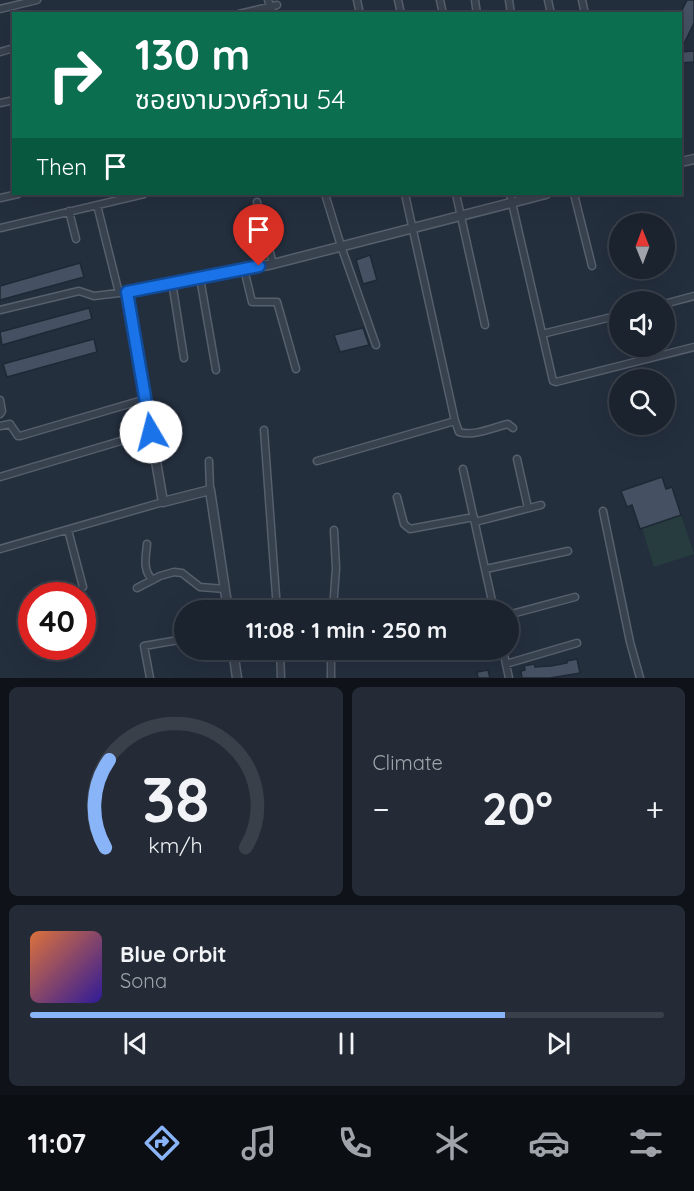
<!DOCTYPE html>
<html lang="en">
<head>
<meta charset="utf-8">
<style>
	body { margin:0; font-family:Quicksand,"Noto Sans Thai",sans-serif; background:#242b36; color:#f1f3f6; height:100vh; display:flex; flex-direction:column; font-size:22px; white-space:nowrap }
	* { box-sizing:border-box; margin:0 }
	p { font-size:20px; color:#a0a4aa }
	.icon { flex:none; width:33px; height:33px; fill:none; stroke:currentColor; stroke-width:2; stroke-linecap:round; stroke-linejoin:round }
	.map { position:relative; height:678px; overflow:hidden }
	.sheet { display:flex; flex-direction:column; gap:9px; padding:9px; background:#0f1319; flex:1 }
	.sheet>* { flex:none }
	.banner { position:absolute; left:12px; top:12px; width:670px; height:183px; border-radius:0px; box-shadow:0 6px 24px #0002,0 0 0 2px #39404a; background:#0b6e4f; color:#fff; overflow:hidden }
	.needle { width:39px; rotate:359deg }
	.tools { position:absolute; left:609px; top:213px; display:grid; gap:12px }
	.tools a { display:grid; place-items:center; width:66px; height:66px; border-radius:50%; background:#1b232e; box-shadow:0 6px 24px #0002,0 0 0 2px #39404a; font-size:30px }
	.speed { position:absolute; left:18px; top:582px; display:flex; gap:12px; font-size:30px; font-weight:700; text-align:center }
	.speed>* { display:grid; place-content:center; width:78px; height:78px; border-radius:50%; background:#1b232e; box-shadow:0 6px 24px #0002,0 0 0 2px #39404a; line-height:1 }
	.speed .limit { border:9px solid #d22; background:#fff; color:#111 }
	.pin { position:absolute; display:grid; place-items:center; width:51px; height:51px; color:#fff; margin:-62px -26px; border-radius:50% 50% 50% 0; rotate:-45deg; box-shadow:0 0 6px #0007 }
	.pin .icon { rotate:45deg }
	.me { position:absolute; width:66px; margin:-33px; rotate:352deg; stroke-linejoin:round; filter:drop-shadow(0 0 4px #0008) }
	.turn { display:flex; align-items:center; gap:21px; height:126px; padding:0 24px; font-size:27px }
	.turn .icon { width:78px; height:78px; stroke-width:2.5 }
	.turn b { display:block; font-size:42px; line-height:51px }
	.then { display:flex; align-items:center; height:57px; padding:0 24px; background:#0003; gap:12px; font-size:22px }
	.big { font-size:45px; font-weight:700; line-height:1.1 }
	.sheet .tile { flex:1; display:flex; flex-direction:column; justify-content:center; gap:9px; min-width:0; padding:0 21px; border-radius:9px; background:#242b36 }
	.sheet .dial { align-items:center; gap:0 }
	.dial svg { height:156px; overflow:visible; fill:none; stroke:#39404a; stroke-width:7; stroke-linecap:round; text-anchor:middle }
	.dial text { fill:#f1f3f6; stroke:none }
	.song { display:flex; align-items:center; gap:18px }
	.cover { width:72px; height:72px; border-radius:9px; background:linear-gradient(135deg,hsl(20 70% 55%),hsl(250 70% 35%)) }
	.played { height:6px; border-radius:3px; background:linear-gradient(90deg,#8ab4f8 75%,#39404a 75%) }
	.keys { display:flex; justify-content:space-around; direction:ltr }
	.heat { display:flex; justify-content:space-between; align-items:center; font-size:33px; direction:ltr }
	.sheet .tiles { flex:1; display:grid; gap:9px; grid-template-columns:1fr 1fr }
	.tile:last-child { grid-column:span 2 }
	.trip { position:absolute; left:174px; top:600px; width:345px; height:60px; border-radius:30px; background:#1b232e; box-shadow:0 6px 24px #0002,0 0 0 2px #39404a; font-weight:700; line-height:60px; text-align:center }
	.dock { display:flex; height:96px; justify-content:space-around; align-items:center; background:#0b0e12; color:#a0a4aa }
	.dock .icon { width:42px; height:42px }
	.dock .on { color:#8ab4f8 }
	.dock b { font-size:27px; color:#f1f3f6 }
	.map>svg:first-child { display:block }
</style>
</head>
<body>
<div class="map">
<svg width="694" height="678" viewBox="0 0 694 678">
	<rect width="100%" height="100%" fill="#242f3e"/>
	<path fill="#263c3f" d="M681,515L694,554L654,567L642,528Z"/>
	<path fill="#455162" stroke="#1f2835" stroke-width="1.5" d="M687,0H694V23L681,50V12Z
		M694,51V62L681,63V52Z
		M370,255L377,280L363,284L356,260Z
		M80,263L84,277L0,300V286Z
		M89,308L92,319L2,345L0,332Z
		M363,328L369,345L340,352L334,335Z
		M94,339L97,352L7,377L3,364Z
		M662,477L666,489L672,487L681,515L640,529L632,505L627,507L621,491Z
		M577,659L580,673L550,678H522L521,671L525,670L524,666L534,664L535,667L551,666L567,663V661Z
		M488,670L490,678H478L477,672Z"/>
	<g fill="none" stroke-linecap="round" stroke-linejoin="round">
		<g stroke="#565f6c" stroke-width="9">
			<path id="minor" d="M268,0L273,14
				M357,0L360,14
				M398,0L401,14
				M440,0L443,14
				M475,0L477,14
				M509,0L511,14
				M548,0L551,14
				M582,0L585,14
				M0,9L37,0
				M239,14L277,5
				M0,52L14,48
				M0,103L14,100
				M325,194L341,246L376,345
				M405,194L455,421L459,432C473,437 494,427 508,424L513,428
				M456,194L485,325
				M510,194L553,381L556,382L694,347
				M574,194L592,266
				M0,198L18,194
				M257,202L273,264
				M97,205L119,293
				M69,211L76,239
				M0,228L144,194
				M244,269L252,302H277L296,369
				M200,278L216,370
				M172,282L184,358
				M664,304L694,296
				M0,310L79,291L94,296L127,292
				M542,334L620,315
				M0,400L2,411L0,414
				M0,426L10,424L18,436H20L146,399
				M264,430L277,610
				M517,459L528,508
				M209,461L210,490
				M317,461L455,421
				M463,469L494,610
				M0,477L151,432
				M397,497L404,524L410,529L474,517
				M603,511L630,642L640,678
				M475,522L541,505
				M68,530L83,587
				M147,544C146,556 142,571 153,580
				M0,549L163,502
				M486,569L568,551
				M137,588L160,576L174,572L182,573L200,587L225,589
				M333,610L336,568L334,530
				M508,615L575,597
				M280,650L281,678
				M503,650L509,678
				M506,664L577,643
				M150,678L144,646L184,639
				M331,678V650"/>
		</g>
		<g stroke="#565f6c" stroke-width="11">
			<path id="tertiary" d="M681,162L694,159
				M228,610L210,490L163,502L127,292L273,264L546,194
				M233,650L237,678"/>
		</g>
		<use href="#minor" stroke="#38414e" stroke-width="6"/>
		<use href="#tertiary" stroke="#38414e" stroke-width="8"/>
	</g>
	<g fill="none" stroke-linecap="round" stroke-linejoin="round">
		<g stroke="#114b97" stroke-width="15">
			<path id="route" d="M151,432L127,292L259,266"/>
		</g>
		<use href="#route" stroke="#1a73e8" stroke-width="10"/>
	</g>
</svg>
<div class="tools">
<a><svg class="needle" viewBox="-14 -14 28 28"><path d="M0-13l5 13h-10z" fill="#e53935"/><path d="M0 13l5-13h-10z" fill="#a0a4aa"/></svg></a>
<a><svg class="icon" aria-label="sound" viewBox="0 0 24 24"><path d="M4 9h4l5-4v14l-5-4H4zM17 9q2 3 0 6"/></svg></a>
<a><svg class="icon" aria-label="search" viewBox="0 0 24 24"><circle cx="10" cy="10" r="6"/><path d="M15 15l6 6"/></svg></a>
</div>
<div class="speed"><div class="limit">40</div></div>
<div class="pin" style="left:259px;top:266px;background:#d93025"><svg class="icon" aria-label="arrive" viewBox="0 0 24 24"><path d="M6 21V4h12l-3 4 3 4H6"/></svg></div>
<svg class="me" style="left:151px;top:432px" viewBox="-20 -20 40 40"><circle r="19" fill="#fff"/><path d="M0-13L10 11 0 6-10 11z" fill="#1a73e8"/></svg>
<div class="trip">11:08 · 1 min · 250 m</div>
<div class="banner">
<div class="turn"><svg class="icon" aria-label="right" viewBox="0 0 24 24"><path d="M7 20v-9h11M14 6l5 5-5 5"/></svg><div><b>130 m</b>ซอยงามวงศ์วาน 54</div></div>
<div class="then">Then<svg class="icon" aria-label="arrive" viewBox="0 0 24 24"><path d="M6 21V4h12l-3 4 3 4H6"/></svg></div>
</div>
</div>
<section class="sheet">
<div class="tiles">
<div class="tile dial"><svg viewBox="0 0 100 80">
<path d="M14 69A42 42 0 1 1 86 69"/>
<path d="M14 69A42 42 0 0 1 16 24" stroke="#8ab4f8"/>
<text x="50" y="56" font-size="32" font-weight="700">38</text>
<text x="50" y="72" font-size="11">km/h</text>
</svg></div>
<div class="tile"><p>Climate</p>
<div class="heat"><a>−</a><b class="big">20°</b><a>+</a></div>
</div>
<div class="tile">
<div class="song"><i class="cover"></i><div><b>Blue Orbit</b><p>Sona</p></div></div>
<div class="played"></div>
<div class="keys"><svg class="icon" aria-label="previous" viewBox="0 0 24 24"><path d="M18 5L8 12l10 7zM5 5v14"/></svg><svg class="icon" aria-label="pause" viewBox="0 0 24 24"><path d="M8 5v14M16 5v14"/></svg><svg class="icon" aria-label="next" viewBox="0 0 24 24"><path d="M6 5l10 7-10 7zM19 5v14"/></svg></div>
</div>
</div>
</section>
<nav class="dock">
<b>11:07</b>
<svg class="icon on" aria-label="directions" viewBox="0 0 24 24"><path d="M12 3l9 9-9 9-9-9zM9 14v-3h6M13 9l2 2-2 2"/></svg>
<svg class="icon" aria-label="music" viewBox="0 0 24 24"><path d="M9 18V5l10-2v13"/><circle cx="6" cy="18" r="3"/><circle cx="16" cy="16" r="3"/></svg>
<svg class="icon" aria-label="phone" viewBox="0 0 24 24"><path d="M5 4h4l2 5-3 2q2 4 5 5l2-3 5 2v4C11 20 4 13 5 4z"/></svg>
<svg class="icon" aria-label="climate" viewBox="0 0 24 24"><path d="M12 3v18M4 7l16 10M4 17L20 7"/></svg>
<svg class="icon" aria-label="car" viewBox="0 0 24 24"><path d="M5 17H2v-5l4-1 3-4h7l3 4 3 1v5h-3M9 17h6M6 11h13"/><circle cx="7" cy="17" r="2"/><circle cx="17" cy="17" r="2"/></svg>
<svg class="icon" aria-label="filters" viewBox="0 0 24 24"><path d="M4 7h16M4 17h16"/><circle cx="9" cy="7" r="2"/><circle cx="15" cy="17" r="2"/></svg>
</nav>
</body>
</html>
